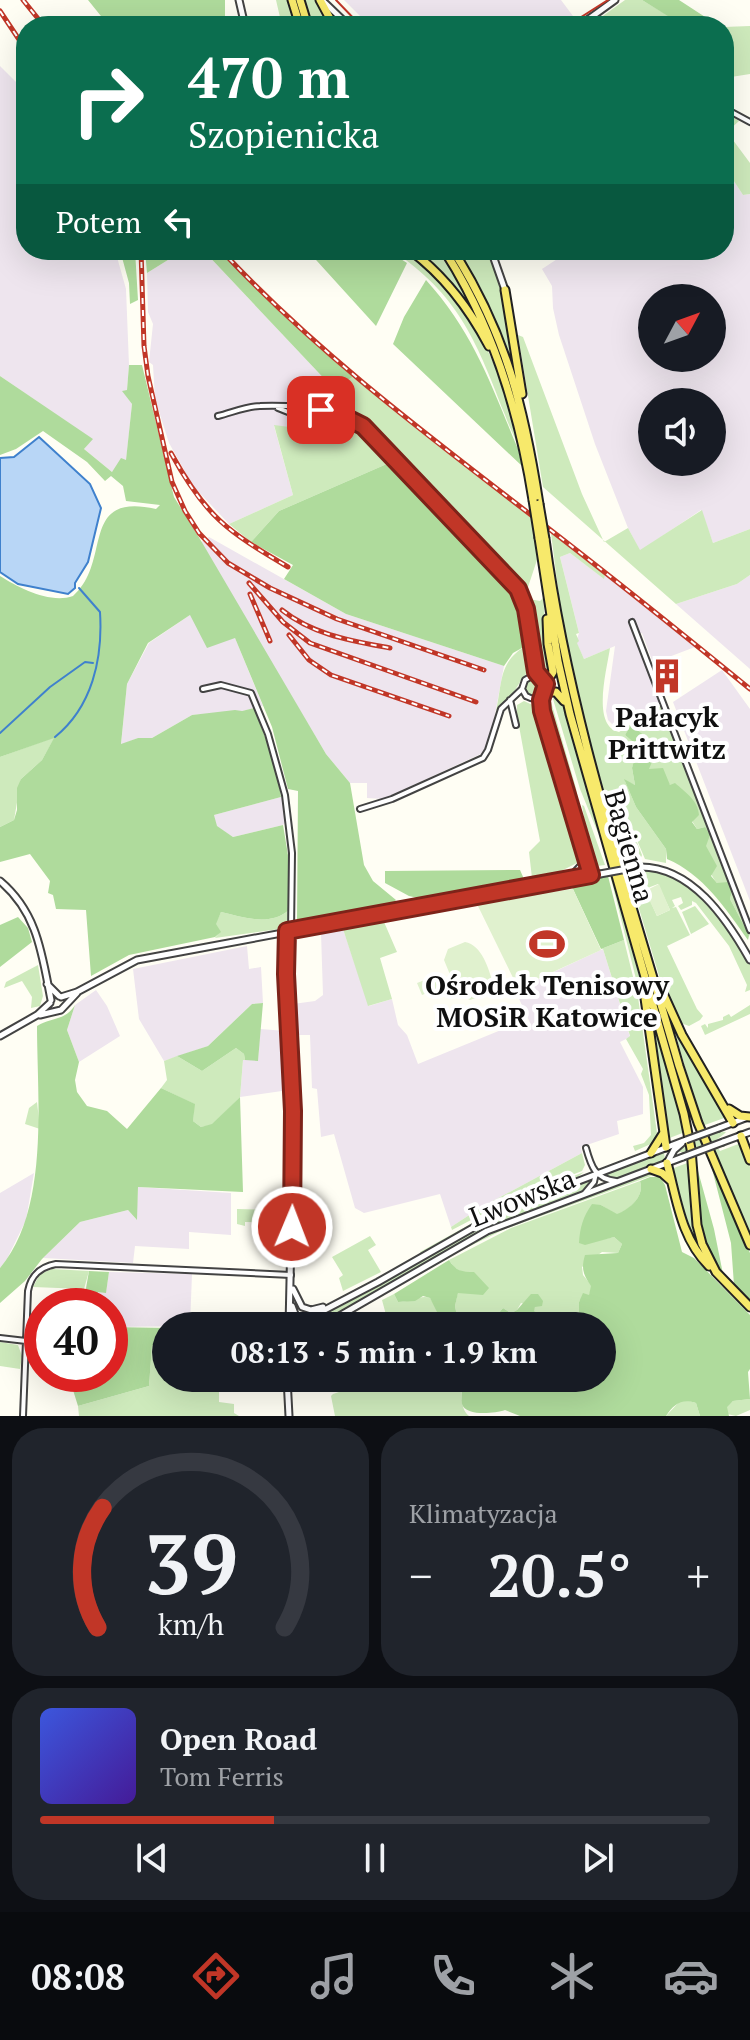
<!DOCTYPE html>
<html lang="pl">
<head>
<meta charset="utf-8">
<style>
	body { margin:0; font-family:"PT Serif",serif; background:#20242c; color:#f1f3f6; height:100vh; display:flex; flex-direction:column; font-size:30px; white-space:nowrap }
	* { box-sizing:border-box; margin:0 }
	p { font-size:26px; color:#9ea1a6 }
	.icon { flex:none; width:44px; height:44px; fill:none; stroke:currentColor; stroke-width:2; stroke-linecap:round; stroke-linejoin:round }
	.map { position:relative; height:1416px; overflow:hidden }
	.sheet { display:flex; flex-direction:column; gap:12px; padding:12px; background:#0d0f14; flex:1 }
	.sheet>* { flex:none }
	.hud { position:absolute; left:16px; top:16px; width:718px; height:244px; border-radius:32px; box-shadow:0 8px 32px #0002; background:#0b6e4f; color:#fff; overflow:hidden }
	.needle { width:52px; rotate:49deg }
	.controls { position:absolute; left:638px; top:284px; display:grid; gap:16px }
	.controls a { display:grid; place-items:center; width:88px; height:88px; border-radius:50%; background:#171b24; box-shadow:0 8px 32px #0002; font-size:40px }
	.speed { position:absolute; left:24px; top:1288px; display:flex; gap:16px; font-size:40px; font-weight:700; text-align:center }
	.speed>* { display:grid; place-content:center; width:104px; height:104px; border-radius:50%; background:#171b24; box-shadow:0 8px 32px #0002; line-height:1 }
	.speed .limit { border:12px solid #d22; background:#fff; color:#111 }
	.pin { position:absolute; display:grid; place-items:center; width:68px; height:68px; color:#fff; margin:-34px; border-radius:16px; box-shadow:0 4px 12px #0006 }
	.me { position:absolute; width:88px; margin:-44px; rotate:1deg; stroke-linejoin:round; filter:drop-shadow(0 0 6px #0008) }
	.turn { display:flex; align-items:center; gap:28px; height:168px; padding:0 40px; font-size:36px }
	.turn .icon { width:104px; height:104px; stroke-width:2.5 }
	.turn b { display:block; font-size:56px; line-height:68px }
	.then { display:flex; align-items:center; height:76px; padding:0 40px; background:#0003; gap:16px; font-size:30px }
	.big { font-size:60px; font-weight:800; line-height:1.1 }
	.sheet .tile { flex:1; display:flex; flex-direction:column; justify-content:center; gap:12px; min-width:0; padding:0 28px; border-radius:32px; background:#20242c }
	.sheet .dial { align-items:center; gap:0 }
	.dial svg { height:208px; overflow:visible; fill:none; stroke:#363941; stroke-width:7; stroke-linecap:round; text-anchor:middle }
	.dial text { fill:#f1f3f6; stroke:none }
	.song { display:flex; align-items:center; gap:24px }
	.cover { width:96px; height:96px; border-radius:12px; background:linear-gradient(135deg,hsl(230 70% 55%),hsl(260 70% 35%)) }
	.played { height:8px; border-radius:4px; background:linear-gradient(90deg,#c13627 35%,#363941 35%) }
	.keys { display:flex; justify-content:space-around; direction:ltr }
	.heat { display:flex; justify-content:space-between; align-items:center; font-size:44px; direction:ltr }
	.sheet .tiles { flex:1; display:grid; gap:12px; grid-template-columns:1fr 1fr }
	.tile:last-child { grid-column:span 2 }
	.trip { position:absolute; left:152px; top:1312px; width:464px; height:80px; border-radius:40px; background:#171b24; box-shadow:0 8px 32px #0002; font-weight:800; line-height:80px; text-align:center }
	.tabs { display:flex; height:128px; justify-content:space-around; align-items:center; background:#090b0e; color:#9ea1a6 }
	.tabs .icon { width:56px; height:56px }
	.tabs .on { color:#c13627 }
	.tabs b { font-size:36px; color:#f1f3f6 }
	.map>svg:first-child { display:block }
</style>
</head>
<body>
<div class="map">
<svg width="750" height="1416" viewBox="0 0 750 1416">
	<rect width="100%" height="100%" fill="#fffef4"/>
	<path fill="#eee5ee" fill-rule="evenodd" d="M344,0H561L573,16L559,26H370Z
		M0,66L26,92V250H115L126,289L129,365L127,391H123L132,404L126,461L112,472L84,449L92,439L0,376Z
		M724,166L743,195L750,194V529L713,543L701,510L640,551L628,528L595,444L559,335L553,308L552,286L542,269L571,250H724ZM652,298H712V358H652ZM652,402H712V462H652Z
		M184,250H203L334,389L330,424L320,431L274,426L293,495L229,524L193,486L169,443L155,399L153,365L149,362L153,324L148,312L147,273Z
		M209,537L346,614L504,666L493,725L483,753L383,799L367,798V783H350L326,754L200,543Z
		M570,553L603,578L605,575L695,647L653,663L642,633L636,635L661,702L616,728L608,720L606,711L615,646L584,659L576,642L579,633L560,557Z
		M750,575V669L676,604L737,584Z
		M190,615L235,638L263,706L242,711L192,715L152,738H138L121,745L127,684L149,643Z
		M722,670L750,709V901L673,702Z
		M281,797L290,816L283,825L233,837L216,826L214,815Z
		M343,929L369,1006L392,999L398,1025L407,1035L418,1064L501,1030L531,1025L515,990L603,949L630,1037L620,1042L643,1087V1114L617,1121L619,1134L581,1147L582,1153L480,1208L451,1227L440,1194L364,1213L355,1208L334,1134L321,1137L317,1089L312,1088L310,1035H293V1004L315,1001L323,995L321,933Z
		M247,946L249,969L261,967L263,1003L252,1004L208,1046L164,1061L139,1019L133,969Z
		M96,990L107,1006L120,1036L79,1062L67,1030L75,1005Z
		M260,1029L286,1031L289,1090L240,1097L243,1060H258Z
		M34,1173L26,1220L7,1259L0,1268V1193Z
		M138,1187L231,1193V1235L189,1232V1249L135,1246L133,1263L43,1258L80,1222L128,1210L136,1219Z
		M109,1272L192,1274L190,1326L110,1327V1306H97L98,1291L106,1292Z"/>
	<path fill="#ceeabc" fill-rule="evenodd" d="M276,0H288L297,26H282Z
		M304,0H316L331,26H311Z
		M625,0H642L672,18C652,25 624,33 604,22L589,26Z
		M750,26V74L731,77L724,86V27Z
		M724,112L739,121L727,132L750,163V194L743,195L724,166Z
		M392,250C412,250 425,264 438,278C485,327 508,390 522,455C517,442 510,429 505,415C477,343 460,296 392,250Z
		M414,250H441L480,322L454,286Z
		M456,250H488L505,302L517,382L503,342Z
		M518,335L523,337L582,494L604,542L628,528L640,550L702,510L713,543L750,529V575L737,584L676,604L543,487Z
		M353,377L532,518L537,560L525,596L508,573L364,423L342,411L300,404Z
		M330,424L354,428L389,463L279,511L251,542L229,524L293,495L274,425L320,431Z
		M551,533L605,575L604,579L570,553L560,557L579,633L576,634L579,641L577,643L584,659L610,648C607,669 591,726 619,732L662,705L750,933L748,940L749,935L730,899L732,891L728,883H717C705,869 705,845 705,827L697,829L670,785L657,770L648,769L656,752L663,748L645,743L632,725L625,735L639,746L632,768L635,785L625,781L636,807L666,849V863L645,859L625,812L628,821L616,826L609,813L565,645Z
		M543,598L550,671H547L537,649L529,599L540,601Z
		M529,644L527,673C520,679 518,688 511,695C505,701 501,704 496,711C503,680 498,661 529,644Z
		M525 687a9 9 0 1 1 18 0a9 9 0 1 1-18 0Z
		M555,695L561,698L596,814L598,833L580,789L553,699Z
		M546,697L550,698L576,788L589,861L548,724L543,704Z
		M524,701L537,707L545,727L578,855L577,863L553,875L532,878L529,852L540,841L517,715V705Z
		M55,737L42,760L21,779L14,820L0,827V757Z
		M582,805L584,806L605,865L597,866L591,861Z
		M629,822L642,855L640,860L623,862L618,826Z
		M641,870C687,873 708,903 733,938C738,946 747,956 750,965C750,972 750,983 750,990L745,992L747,985L729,946L696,903L692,901V905L681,910L678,906L683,903L681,897L672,900L675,906L672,908L676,907L690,935L667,946L697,1009L703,1016L700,1020L689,1026L678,1022L660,979L629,875V872ZM658,884L670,910L657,916L645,889Z
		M610,875H613L615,879L641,984L655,1086V1099L638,987Z
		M695,906L709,924L691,934L682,912Z
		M289,910L286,928L215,938L220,932L215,924L221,912C243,917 269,927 289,910Z
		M384,922L397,952L380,958L392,999L368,1006L343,929Z
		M624,940L638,997L657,1133L653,1143L635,1151L633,1146L644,1143L651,1135L649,1095L641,1074L643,1069L626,1039L630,1036L603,949H601Z
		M38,965L43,996L40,1006L31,1008L32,997L22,981L4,988L6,982Z
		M750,1005V1014L705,1035L701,1026L705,1024L708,1028V1024L723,1020V1017L729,1014L731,1017Z
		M651,1016L685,1132L667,1139Z
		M672,1022L727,1117L702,1126Z
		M236,1048L244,1054L245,1060H243L240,1097L212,1125L201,1127L193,1121L194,1104L161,1088L167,1080L164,1061L177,1056L202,1071Z
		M37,1102L40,1129L25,1124L29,1108Z
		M717,1131L726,1132C717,1142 688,1156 676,1151Z
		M741,1143L750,1167V1240L711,1150L718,1148L720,1151Z
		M664,1151L665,1161C646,1168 621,1184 602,1174Z
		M582,1153L585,1165L582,1171L513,1198L452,1230L451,1227L480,1208Z
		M690,1162L694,1221L701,1252L687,1229L671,1169Z
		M584,1172L576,1178L505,1206L421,1254L420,1252L521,1196Z
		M651,1172L659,1173L505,1229L462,1250L357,1310L490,1232Z
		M593,1177L590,1184L585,1189L471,1236L320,1324L315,1315L502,1213Z
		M640,1181C645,1196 630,1209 617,1215L601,1205L600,1240L614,1237L622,1244L618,1253L602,1252L582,1267L583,1275L592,1286L589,1296L579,1301L580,1316L563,1320L537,1313L533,1311L535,1307L521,1303L517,1310L511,1313L503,1308L493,1320H479L476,1326H459L455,1306L462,1272L454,1267L449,1260L511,1228Z
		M286,1202H290L289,1226H285V1223L245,1222V1226L237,1224V1209L285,1210Z
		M370,1236L376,1245L368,1250L381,1272L343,1291L339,1278L343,1275L332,1257Z
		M52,1269L89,1271L84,1289L33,1287L40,1274Z
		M394,1294L398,1302C408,1303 421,1294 430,1298L438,1310L439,1315L446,1320L448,1326H389L382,1300Z
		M0,1342L18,1345L22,1356L20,1369L0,1366Z
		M152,1344L166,1348V1378H219V1402L234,1404V1413L239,1416H79L78,1406L149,1386Z
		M381,1378H460C464,1390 458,1407 469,1416H335L331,1396L333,1394Z
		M750,1399V1410L736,1416L727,1414V1406L733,1401Z
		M686,1400L696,1403L700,1416H666L680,1401Z"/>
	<path fill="#afdb9c" d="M88,0H225V26H109Z
		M642,0H679L719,26H647L671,18Z
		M120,250H135L138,300L130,304L129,283Z
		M145,250H184L147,273Z
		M203,250H218L283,315L353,377L333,388Z
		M307,250H387L407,263L376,326Z
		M426,280C474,333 491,385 518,449L522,466L393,344L404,317Z
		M129,365H142L174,497L200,539L326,754L350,783L364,865L373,881L396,900L392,904L297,922L298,791L288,789L272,727L235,638L207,648L190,615L148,643L127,684L121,744L138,738H152L192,715L235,710L242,711L254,708L276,766L281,797L214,815L217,826L233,837L283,825L288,855L289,910C269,927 243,917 221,912L216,924L221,932L215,937L129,955L91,976L86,910L56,909L53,895L48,893L50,881L30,854L0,862V827L14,820L17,810V788L21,779L42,760L54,738L0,757V576C19,588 50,604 73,596C113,561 78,492 156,509L160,505L126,501L123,486L111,476L105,481L87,462L43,431L16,449L0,455V376L93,439L84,449L112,472L121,458L126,460L132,404L122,391L127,390Z
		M389,463L402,471L516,592L523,610L529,644L513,653L504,666L346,614L284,579L293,565L251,542L279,511Z
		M631,725L646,737V743L653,744L659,740L663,747L656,752L649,769L663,768L670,785L675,783C685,792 698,800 699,815L692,822L697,829L705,827L710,835L706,846L717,866L711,876L717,883L728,882L732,891L730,899L749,935L748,940C726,909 703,874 667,859L666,849L636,807L624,779L635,785L632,768L638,746L625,735Z
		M520,870L524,879L522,882L427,900L409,896L385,883V871Z
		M608,876L624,940L601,949L573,889L568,884L569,881Z
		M18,917L28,928L32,942L0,967V925Z
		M263,1003L258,1061L245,1060L244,1054L236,1048L202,1071L177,1056L208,1046L252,1004Z
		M75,1005L67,1030L79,1062L75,1080L77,1092L87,1106L107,1111L127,1129L161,1088L195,1104L193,1121L201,1127L212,1124L240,1097L243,1192L138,1187L137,1220L128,1210L80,1222L42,1259L25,1281L0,1303V1268C50,1209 37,1099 37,1026C52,1017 65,1021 75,1005Z
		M711,1165L750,1253V1301L734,1285L731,1243Z
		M698,1171L714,1229L723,1274C698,1240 698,1211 698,1171Z
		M650,1177H660L665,1185L682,1252L694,1258L750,1315V1369L748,1372L750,1399L733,1401L727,1407L729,1416H700L696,1403C682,1398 674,1404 666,1416H520L505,1410C493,1414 465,1416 462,1404C461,1395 463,1387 460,1378H602V1326H476L479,1320H493L503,1308L511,1313L517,1310L531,1294H538L543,1301L542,1306L535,1307L534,1311L537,1313L563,1320L579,1316V1302L583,1293L589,1295L591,1286C583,1274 581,1269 585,1255L618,1253L622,1244L614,1237L585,1245L579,1243C580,1227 583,1217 592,1204L601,1205L617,1214C630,1209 645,1196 640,1181Z
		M449,1260C456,1271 462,1272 474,1272L489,1288L483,1295L458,1293L455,1306L459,1326H448L446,1319L439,1316L430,1298L423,1296L415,1301L398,1302L394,1294Z
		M89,1271L109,1272L106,1293L98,1292L97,1306H77L85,1294Z
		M110,1327L166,1328V1348L152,1345L149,1386L78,1406L68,1374H110Z"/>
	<path fill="#e0f1ce" d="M659,884L670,910L657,916L645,891Z
		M573,889L601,950L518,988L476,902Z
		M465,942C482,945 489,969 493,984L487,994L470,1000L458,994L444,960L448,949Z
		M440,974L445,986L422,995L417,983Z"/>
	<path fill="#b8d6f6" stroke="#3f81cd" stroke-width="2" d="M39,437L90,484L101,508L88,562L75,583V588L68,594L18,584L0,572V458L14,457Z"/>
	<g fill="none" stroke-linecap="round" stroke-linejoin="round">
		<path stroke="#3f81cd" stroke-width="2" d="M0,733L50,687L85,662L93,663
			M55,737C92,707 103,659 100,612L79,588"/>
		<g stroke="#434343" stroke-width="8">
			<path id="minor" d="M724,108L750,122
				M278,408L288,412L332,414
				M218,416C231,413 246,406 260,406C293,405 335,407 363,426L518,589C530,611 528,638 534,662C536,672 548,682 546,690C544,701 533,700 526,696
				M632,622L750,930
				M203,689L221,685L251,693L268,734L285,795L292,853L291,931
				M526,696L522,689L525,680L532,676H538
				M542,697V711L591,875
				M510,700L516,725
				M360,809L392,799L483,758L488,750L501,709L522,689
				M582,852L581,865L587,876
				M569,878L581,865
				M586,1148C591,1166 595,1179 616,1181
				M584,1194L594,1182L596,1173
				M0,1338L26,1341
				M23,1416L28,1291C31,1275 40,1267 56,1264L291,1275"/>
		</g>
		<g stroke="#434343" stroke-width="9">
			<path id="tertiary" d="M239,0L245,26
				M323,1L349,26
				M579,26L615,0
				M491,250L505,290
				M638,867C691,865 727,919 750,960
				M0,881C38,913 42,955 51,1000
				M287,931L286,974L293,1146L289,1326
				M47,984L59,996
				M61,997L77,992L137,960L600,874
				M40,1015L61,1010L77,993
				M0,1036L37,1015L50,1003
				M719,1128L748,1117
				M723,1142L750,1132
				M667,1163L674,1150L682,1143
				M293,1289L302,1307L311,1310L323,1307
				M292,1306L298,1322L302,1326
				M294,1326L378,1282L508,1208L686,1140
				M322,1326L487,1231L683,1157
				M287,1378L289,1416"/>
		</g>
		<g stroke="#212121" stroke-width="11">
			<path id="primary" d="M292,0L300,26
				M300,0L308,26
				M320,0L334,26
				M410,250C445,276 469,308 489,346
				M444,250C493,326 519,411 533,500
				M453,250C506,334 524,407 539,504
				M505,290L522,394
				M539,538L558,661L570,714L684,1114L691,1149L697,1225L702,1244L716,1272L750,1307
				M545,539C569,719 629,892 679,1066L698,1123L750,1245
				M542,679L550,677L553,672L548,644L547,619
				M545,692H556L564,701
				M643,984L666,1147
				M662,991L682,1035L733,1123
				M729,1109L740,1116L750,1117
				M741,1136L750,1160
				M651,1153L663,1134
				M667,1163C677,1200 681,1238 709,1266
				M651,1169L662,1173L671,1181"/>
		</g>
		<use href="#minor" stroke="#fff" stroke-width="4"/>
		<use href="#tertiary" stroke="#fff" stroke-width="5"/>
		<use href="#primary" stroke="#f7e96b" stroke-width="7"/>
		<path stroke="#c13627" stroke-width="2" d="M336,0L361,26
			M567,26L608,0"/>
		<g stroke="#c13627" stroke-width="5">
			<path id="rail" d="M23,0L44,26
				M0,11L26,50
				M141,250L144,346L148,376L172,482L185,511L199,533L228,563L270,588L337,619L484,670
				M221,250C315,351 426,434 535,518C608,574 679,631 750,689
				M171,453C206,517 227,531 288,567
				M249,583L283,622L310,643L476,702
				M250,594L270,641
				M282,610C313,635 353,641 390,648
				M289,635L309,660L331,675L449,716"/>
		</g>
		<use href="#rail" stroke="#fff" stroke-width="2" stroke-dasharray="6" stroke-linecap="butt"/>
		<g stroke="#434343" stroke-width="9" stroke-linecap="butt">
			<path id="tertiary-bridge" d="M600,874L638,867
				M686,1140L719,1128
				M683,1157L723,1142"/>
		</g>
		<g stroke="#212121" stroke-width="11" stroke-linecap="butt">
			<path id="primary-bridge" d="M533,500L539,538
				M539,504L545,539"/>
		</g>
		<use href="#tertiary-bridge" stroke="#fff" stroke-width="5"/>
		<use href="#primary-bridge" stroke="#f7e96b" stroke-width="7"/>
	</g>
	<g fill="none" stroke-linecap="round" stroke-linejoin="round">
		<g stroke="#7d2319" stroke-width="20">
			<path id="route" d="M292,1227L293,1111L286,974L287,931L591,875L542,711L541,700L546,684L536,672L526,609L518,589L363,426L347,418L321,410"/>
		</g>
		<use href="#route" stroke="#c13627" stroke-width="14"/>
	</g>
	<defs>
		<g id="building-bare" transform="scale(2.76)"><path d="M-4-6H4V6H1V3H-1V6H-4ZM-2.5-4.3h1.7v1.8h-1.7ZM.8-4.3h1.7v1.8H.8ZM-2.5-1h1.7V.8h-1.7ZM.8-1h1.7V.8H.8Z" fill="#c13627" stroke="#fff" stroke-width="2.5" paint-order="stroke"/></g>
		<g id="stadium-bare" transform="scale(2.76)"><path d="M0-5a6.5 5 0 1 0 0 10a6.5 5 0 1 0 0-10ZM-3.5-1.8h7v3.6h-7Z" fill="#c13627" stroke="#fff" stroke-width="2.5" paint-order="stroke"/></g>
	</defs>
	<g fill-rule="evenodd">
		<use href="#building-bare" x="667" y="676"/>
		<use href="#stadium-bare" x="547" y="944"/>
	</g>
	<g text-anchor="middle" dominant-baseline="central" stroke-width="8" stroke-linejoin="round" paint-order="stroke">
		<g font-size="28" font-weight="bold" fill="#101010" stroke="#fff">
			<text x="667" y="716">Pałacyk<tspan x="667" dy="32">Prittwitz</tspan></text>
			<text x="547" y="984">Ośrodek Tenisowy<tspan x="547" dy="32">MOSiR Katowice</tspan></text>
		</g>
		<g font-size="28" fill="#101010" stroke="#fff">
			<text transform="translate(630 846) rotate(74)">Bagienna</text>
			<text transform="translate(522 1197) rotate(-22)">Lwowska</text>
		</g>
	</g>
</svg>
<div class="controls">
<a><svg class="needle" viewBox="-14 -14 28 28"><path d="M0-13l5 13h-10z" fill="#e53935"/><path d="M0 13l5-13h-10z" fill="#9ea1a6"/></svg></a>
<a><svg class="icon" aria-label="sound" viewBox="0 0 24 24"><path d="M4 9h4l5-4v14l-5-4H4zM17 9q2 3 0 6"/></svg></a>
</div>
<div class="speed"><div class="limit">40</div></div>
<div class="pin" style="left:321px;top:410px;background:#d93025"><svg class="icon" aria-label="arrive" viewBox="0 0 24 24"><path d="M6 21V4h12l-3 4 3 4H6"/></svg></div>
<svg class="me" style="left:292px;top:1227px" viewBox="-20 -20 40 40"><circle r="17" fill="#c13627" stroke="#fff" stroke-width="3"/><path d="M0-11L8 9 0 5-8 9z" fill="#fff"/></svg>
<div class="trip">08:13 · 5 min · 1.9 km</div>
<div class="hud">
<div class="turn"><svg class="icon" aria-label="right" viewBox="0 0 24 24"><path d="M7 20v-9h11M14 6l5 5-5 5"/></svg><div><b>470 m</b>Szopienicka</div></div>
<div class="then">Potem<svg class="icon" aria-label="left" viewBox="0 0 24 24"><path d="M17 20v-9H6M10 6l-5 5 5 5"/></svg></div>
</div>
</div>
<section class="sheet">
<div class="tiles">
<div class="tile dial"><svg viewBox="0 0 100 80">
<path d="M14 69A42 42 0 1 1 86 69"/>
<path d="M14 69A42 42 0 0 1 16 23" stroke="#c13627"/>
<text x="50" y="56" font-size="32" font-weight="700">39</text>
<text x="50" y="72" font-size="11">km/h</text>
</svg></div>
<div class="tile"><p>Klimatyzacja</p>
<div class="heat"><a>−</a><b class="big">20.5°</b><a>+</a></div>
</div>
<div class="tile">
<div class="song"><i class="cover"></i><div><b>Open Road</b><p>Tom Ferris</p></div></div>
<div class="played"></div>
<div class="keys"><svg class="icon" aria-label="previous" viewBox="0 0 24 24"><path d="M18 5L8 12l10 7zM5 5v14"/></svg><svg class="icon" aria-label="pause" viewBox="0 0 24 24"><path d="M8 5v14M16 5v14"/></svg><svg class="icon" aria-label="next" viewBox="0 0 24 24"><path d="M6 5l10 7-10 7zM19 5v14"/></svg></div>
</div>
</div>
</section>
<nav class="tabs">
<b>08:08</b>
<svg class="icon on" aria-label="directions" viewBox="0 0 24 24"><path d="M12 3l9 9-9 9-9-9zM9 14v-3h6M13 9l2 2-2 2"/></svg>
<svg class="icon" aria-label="music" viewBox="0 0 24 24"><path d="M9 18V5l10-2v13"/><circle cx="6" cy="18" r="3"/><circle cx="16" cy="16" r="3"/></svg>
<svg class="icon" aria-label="phone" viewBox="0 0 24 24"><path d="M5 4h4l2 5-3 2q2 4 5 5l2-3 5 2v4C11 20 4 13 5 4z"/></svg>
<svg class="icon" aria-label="climate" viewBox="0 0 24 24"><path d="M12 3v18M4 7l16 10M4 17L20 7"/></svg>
<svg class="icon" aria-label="car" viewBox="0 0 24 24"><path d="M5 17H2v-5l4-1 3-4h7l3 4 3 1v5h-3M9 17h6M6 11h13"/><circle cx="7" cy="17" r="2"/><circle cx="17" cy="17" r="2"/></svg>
</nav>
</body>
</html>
